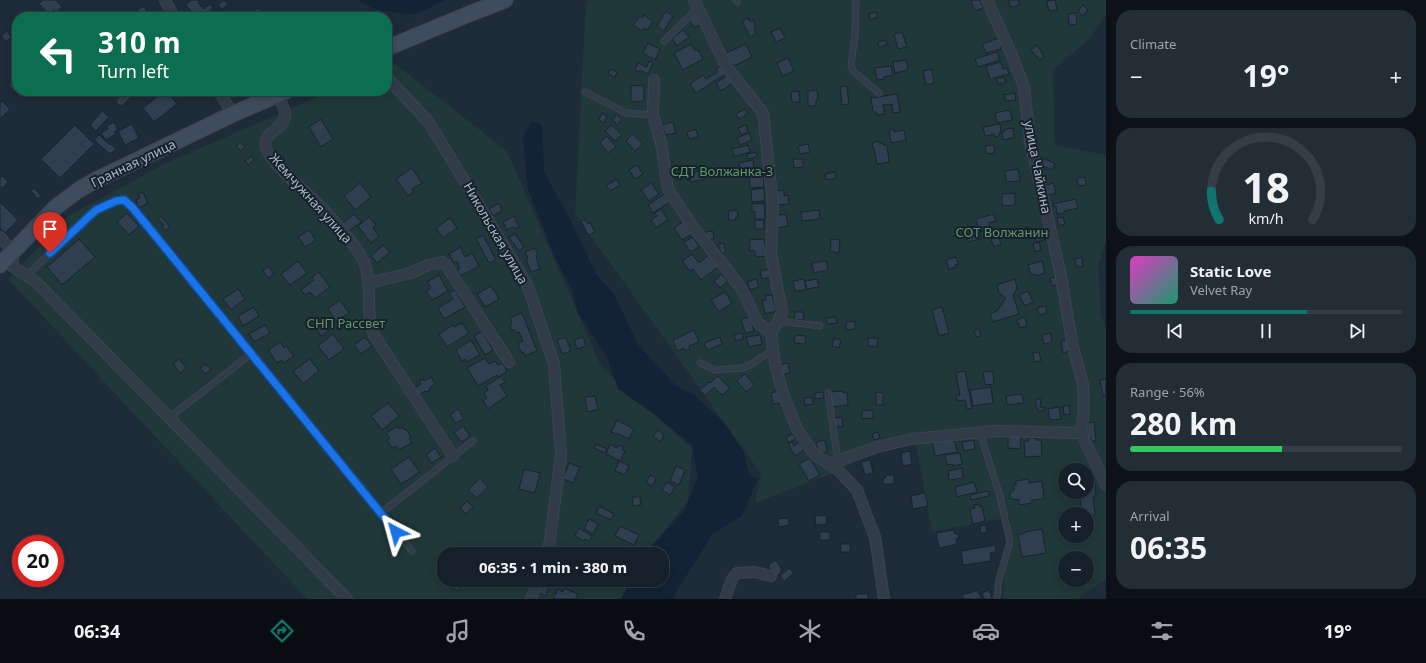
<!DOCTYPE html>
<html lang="en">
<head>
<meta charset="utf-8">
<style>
	body { margin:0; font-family:"Noto Sans",sans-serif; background:#232d36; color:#f1f3f6; height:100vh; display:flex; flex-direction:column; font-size:15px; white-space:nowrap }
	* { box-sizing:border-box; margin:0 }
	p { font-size:13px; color:#9ea3a8 }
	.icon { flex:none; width:22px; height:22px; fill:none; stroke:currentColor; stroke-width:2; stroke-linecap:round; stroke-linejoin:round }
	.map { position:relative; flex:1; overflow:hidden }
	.panel { display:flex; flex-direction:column; gap:10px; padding:10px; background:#0c1217; width:320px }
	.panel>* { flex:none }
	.banner { position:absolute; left:12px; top:12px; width:380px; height:84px; border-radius:16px; box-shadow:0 2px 10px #0003,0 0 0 1px #353e47; background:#0b6e4f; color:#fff; overflow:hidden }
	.buttons { position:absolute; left:1058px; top:463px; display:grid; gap:8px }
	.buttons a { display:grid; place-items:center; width:36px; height:36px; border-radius:50%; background:#16202a; box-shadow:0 2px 10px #0003,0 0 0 1px #353e47; font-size:20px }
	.speed { position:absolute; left:12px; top:535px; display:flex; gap:8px; font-size:20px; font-weight:700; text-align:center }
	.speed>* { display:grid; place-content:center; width:52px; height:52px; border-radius:50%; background:#16202a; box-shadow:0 2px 10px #0003,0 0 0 1px #353e47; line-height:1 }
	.speed .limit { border:6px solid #d22; background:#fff; color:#111 }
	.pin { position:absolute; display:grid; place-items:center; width:34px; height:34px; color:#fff; margin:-41px -17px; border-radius:50% 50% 50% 0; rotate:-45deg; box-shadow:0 0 4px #0007 }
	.pin .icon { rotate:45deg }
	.me { position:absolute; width:44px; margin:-22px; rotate:321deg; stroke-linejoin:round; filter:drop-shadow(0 0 3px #0008) }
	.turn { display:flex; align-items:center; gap:14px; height:84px; padding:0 20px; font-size:18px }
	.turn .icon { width:52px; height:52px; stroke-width:2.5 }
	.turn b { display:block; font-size:28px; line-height:34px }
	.big { font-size:30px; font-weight:700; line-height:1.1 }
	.panel .tile { flex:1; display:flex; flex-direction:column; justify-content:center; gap:6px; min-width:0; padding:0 14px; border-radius:16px; background:#232d36 }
	.panel .dial { align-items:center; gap:0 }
	.dial svg { height:104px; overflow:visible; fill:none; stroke:#353e47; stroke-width:7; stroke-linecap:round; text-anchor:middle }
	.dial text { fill:#f1f3f6; stroke:none }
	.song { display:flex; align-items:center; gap:12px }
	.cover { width:48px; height:48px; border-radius:6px; background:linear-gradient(135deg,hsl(310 70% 55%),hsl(160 70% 35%)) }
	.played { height:4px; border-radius:2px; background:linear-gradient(90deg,#0f766e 65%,#353e47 65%) }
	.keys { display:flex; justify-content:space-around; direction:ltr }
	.heat { display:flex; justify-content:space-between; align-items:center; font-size:22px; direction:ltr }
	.charge { height:6px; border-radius:3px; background:linear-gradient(90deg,#34c759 56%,#353e47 0) }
	.trip { position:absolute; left:437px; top:547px; width:232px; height:40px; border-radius:16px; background:#16202a; box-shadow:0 2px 10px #0003,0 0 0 1px #353e47; font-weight:700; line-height:40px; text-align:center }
	.dock { display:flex; height:64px; justify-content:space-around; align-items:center; background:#090d11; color:#9ea3a8 }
	.dock .icon { width:28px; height:28px }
	.dock .active { color:#0f766e }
	.dock b { font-size:18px; color:#f1f3f6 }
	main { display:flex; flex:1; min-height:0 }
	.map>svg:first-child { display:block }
</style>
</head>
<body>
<main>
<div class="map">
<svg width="1106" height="599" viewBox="0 0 1106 599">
	<rect width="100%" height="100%" fill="#1e2b38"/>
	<path fill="#203839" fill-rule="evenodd" d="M590,0H1106V15L1089,39L1053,70L1055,145L1106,155V241L1098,266L1101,315L1106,328V580L1077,599H1004L1003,591L1010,517L932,532L914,433L831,474L755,503L761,474L575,214L586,2ZM1065,470H1087V492H1065ZM1065,514H1087V536H1065ZM1065,558H1087V580H1065Z
		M395,64L507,151L601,366L692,449L688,501L645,554H444V580H632L622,599H307L8,279L68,216L166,163L331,91H387V67Z"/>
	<path fill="#112335" d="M357,0H445L414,15L377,10Z
		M532,121L542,125L544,172L570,219L596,274L614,294L638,345L676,386L694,395L725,424L744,453L749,475L758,478L742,516L713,534L682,582L673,599H621L631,580H662V554H645L684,511L698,477L692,445L657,416L618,389L607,357L578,313L572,289L556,260L528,189L523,137Z"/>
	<path fill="#2f3f4f" stroke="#19232f" d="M43,0H56L62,7L56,12L54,10L49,14L39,4Z
		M191,0H198L200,2L198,3L204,9L210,4L213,8L207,13L211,17H196L186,5Z
		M224,0L228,5L222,9L218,5Z
		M972,0H980L983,8L975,11L971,1Z
		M1008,0H1018L1020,5L1011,7Z
		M1055,0L1057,10L1049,11L1047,1Z
		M1083,5L1088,10L1083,16L1078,11Z
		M143,6L152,17H140L136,11Z
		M258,8L265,17H247Z
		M666,11L673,16L664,31L657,26Z
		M876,12L878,17L870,20L869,14Z
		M1076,13L1077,25L1069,24L1068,14Z
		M644,15L653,22L647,30L644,28L642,31L633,25L640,16L642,18Z
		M696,15L701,24L694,28L689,19Z
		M748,18L750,22L753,20L756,28L754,29L756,34L750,37L742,21Z
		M780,28L785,38L776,42L771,32Z
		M683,30L689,37L677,46L672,38Z
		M7,31L11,37L6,42L1,36Z
		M902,32L907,47L898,49L894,34Z
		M999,38L1002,47L1000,48L1001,49L986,53L982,44Z
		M886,40L887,45L879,47L878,42Z
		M648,43L660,49L655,60L643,53Z
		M691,44L695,51L698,50L703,59L683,70L674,53Z
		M746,44L752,57L734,66L733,64L730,66L724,54Z
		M1037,45L1044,56L1040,60L1031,50Z
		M997,52L1000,60L978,67L975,59Z
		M788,58L794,71L782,76L777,63Z
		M906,60L908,70L895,73L893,62Z
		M649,61L653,63L648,74L640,70L639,72L635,70L638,63L647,67Z
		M1001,62L1003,69L1007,68L1009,74L990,79L986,66Z
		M722,65L727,73L696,93L690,84L703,75L706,79L718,72L716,69Z
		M891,66L893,75L884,77V79L877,80L875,68Z
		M610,69L617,72L615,77L608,74Z
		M932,69L934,83L926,85L923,71Z
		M728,75L733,83L721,91L716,83Z
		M1004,77L1006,82L998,84L996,79Z
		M13,81L17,85V91H28L21,98L8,85Z
		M644,85V101L631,102V86Z
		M847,86L849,104L842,105L840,87Z
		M817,90L818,99L816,100V106H808V91Z
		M799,91L800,102H792L791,92Z
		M163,92L168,98L170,95L177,104L154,122L143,108Z
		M1015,93L1016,100L1006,101L1004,95Z
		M897,94L900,112L893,113L892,104L883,105L885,114L877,115L876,112H873L871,98Z
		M2,101L10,109L0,119V103Z
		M745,109L748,114L739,119L736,114Z
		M1010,110L1012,120L997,123L995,113Z
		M102,111L109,117L96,131L90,125Z
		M602,113L607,116L604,123L599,120Z
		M617,115L622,120L617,125L612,119Z
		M321,119L333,139L321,147L309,127Z
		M114,122L118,130L114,132L116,134L106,140L101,133L108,129L107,126Z
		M673,122L676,133L665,135L662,125Z
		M132,124L139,138L125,145L118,131Z
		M1000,124L1001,133H999V136L995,137L994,134L985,136L983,127Z
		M75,125L94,144L60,178L41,159Z
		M612,125L622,135L615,141L605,131Z
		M746,125L748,132L741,135L738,128Z
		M1013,128L1014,138L1003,140L1002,134L1006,129Z
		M696,129L698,137L689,139L687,132Z
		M893,129L894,132L904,130L906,140L891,143L889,130Z
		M749,133L752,140L740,145L737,138Z
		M633,134L643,144L635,151L626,141Z
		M99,135L110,145L111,144L116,149L110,154L94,140Z
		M607,136L616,147L608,153L600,142Z
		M876,141L887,146L889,162L877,164L874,148H873L872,144Z
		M240,142L245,147L241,151L236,146Z
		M808,144L810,152L800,154L798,146Z
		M748,145L750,152L734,157L732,149Z
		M994,145L995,153L987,154L985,146Z
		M756,152L757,157L748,159L747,154Z
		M251,156L254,159L249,165L245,161Z
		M1039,157L1055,163L1053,170L1037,164Z
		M793,159H803V167L794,168Z
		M753,160L755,173L741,175L739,163Z
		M637,165L643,174L635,179L629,170Z
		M412,168L422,183L412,189L414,192L408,196L396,179Z
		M1018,169L1020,181L1006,182L1005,171Z
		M702,170L705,179L691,182L689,174Z
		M835,172L836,178L826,180L825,174Z
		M763,173L764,187L750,188L749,175Z
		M2,176L8,182L2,188L0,186V178Z
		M1085,177L1086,185L1078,186L1077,178Z
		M617,179L620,185L610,191L606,186Z
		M360,183L371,197L355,210L344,196Z
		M651,183L659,194L649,201L641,190Z
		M1053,183L1056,193L1046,196L1044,186Z
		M34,188L41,196L38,199L31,191Z
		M764,188L765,201L752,202L751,190Z
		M784,190V196L788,195L789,204L776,205L775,191Z
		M143,192L148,203L139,208L136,200L140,198L138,194Z
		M1015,193V205L1002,206V194Z
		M664,194L670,202L653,213L648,205Z
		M1076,199L1078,208L1064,211V213L1057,214L1056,206L1054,207L1053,204Z
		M0,202L18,220L5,233L0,228Z
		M499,203L502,210L493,216L489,209Z
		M764,203L765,219H755V212H752V204Z
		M661,209L668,220L656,228L651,220L657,216L655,213Z
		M737,210L738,218H735L736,220H729L728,211Z
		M819,210L820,219L802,221L801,212Z
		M127,213L139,226L129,235L117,222Z
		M354,214L361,222L349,231L343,223Z
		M786,214L788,226L777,228L775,216Z
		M994,214L996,221L989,223L990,229L979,232L976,219Z
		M161,216L170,227L165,231L162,227L164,225L158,219Z
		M514,216L519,227L514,229L513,227L507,230L503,222Z
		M369,217L376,225L373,228L379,236L371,243L358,226Z
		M1063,217L1065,224L1059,226L1057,218Z
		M450,218L457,228L443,238L436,228Z
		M585,219L588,224L590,222L595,232L588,235L581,221Z
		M755,220H764V229H755Z
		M684,221L692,234L682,240L674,228Z
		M1028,227L1030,234L1021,237L1019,230Z
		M309,230L316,240L305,247L298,237Z
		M713,231L714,239L706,240L705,232Z
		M980,232L981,239L968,242L967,235Z
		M1044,232L1046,239L1036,242L1035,234Z
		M515,234L524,247L519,251L509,237Z
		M483,235L496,260L489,263L476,239Z
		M998,236L1001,244L994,247L991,239Z
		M693,237L699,247L690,252L684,242Z
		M79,239L95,257L62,285L47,267Z
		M764,239L767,256L755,257V251H750L749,240Z
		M831,239L840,240L839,253L830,251Z
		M1039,242L1041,250L1035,252L1033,244Z
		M724,243L725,246H724L726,252L722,254L718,245Z
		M383,245L390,252L377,263L371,256Z
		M460,247L465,257L472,253L479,266L460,276L457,270L460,268L457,261L454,263L449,254Z
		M535,248L538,255L536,256L540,269L531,272L526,259L528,258L525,252Z
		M692,254L699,263L710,254L719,266L701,280L693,269L690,271L682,261Z
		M956,257L958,264L955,265L956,267L949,269L946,260Z
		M1082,257L1083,266L1076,267L1075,259Z
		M298,261L307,273L290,285L281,274Z
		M826,261L828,270L814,273L812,263Z
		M1042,261L1045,273L1036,276L1035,274L1031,275L1028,265Z
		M268,266L274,274L268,278L263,271Z
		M769,269L771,277L762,279L760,271Z
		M319,272L330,287L315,298L310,292L305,295L301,290L314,280L312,277Z
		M722,274L728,281L720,288L714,281Z
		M439,275L448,291L432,300L426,291L431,288L427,282Z
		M1057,277L1059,284L1052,286L1050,278Z
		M756,279L759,287L750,290L747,282Z
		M804,279L806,290L795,291L793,281Z
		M817,279L819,287L807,289L805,281Z
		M1015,279L1017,288L1014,294L1013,295L1019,314L993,322L990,314L997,311L1006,298L999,293L997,285Z
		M491,286L499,299L485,307L477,294Z
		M238,289L245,299L231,310L223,299Z
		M455,290L465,307L444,319L438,308L453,299L449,293Z
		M1028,291L1033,302L1025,306L1019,295Z
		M725,292L732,303L719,312L711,300Z
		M772,295L776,311L765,314L762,301L766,300L765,296Z
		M340,300L349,313L336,321L328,309Z
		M1046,306L1047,313L1039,315L1037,308Z
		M254,307L259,316L243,326L238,316Z
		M942,307L949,333L939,336L932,310Z
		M795,312H804L803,320H794Z
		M522,313L537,351L525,356L524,353L521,352L519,347V343L523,341L519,332L516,333L514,330H512L510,325L512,323L510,318Z
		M750,317L754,331L745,333L741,319Z
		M836,317L837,323L827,324L826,318Z
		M1025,317L1027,326L1020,328L1017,320Z
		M855,321V329L846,330V322Z
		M318,322L321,325L323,323L329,330L321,336L314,325Z
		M462,323L469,333L447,347L439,334L453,325L454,327Z
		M265,325L270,333L254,342L249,334Z
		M979,329L981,336L976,337L974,331Z
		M694,330L699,342L689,346L690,349L685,351L684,348L677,351L673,340Z
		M482,331L493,350L485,355L474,336Z
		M742,333L744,338L736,341L734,335Z
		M1050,333L1052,342L1044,344L1042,335Z
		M333,334L344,349L329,360L318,346Z
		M760,335L762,344L749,347L746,337Z
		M795,335L806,336L805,344L794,343Z
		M365,337L372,346L361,354L354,345Z
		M566,337L571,351L562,354L557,340Z
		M583,337L586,346L577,349L574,340Z
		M720,337L722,344L707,350L704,343Z
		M834,338L841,340L839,348L832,346Z
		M868,338H878L877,347L868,346Z
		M471,340L480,355L467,362L465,359L462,361L456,350Z
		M1067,340L1069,349L1067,352L1063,353L1061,341Z
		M280,342L284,348L286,346L294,356L284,363L282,360L277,363L268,350Z
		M1039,352L1041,361L1034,362L1033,353Z
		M485,358L489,364L495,361L498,365L502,363L507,371L498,377L497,375L478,386L467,368Z
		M179,359L186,368L180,373L173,364Z
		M310,359L319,371L303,384L293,371Z
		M788,363L790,373L781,375L779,365Z
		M206,364L211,370L205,374L200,368Z
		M965,371L972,408L967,409L965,400L957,401L956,396L960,395L956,373Z
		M993,371L994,384L985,385L983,372Z
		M745,374L754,385L746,392L737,381Z
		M501,376L505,382L500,385L507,396L488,409L483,401L487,398L484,393L488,390L486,386Z
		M718,376L730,388L722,395L714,387L705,396L700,390L709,382L710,383Z
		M431,377L435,384L429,388L430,390L426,392L425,391L419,395L414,388L421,384L419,381L423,379L424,381Z
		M1106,379V395L1103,396L1100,380Z
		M991,387L993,403L973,406L970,390Z
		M778,391L780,403L773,404L771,393Z
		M843,391V393L847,392L848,405L832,407L830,392Z
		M823,392L824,398L815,399V393Z
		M876,392L883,393V405H876Z
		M1022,394L1024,403L1007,405L1006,396Z
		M590,396V397L595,396L598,410L587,412L585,397Z
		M812,397L813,404L805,405L804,398Z
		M1036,399H1041L1040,407L1045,408L1044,411H1038V408L1036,407Z
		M388,403L399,416L382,430L371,416Z
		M1069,405L1070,414L1064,415L1063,406Z
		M1059,407L1061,419L1050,420L1048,409Z
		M458,409L464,418L456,423L450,415Z
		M873,410V418L862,419V411Z
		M842,417L843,426L834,427L833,418Z
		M617,420L634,429L629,439L617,433L616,434L611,432Z
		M1094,422L1096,441H1091V438L1088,439L1086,423Z
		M398,426L399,429L403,427L404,430L406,429L411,437L409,438L412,443L398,450L396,446L392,448L387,440L390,438L386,433Z
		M463,426L470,436L462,442L454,433Z
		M658,430L664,435L660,442L653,436Z
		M878,432L880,438L874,440L872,434Z
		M792,434L796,438L789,443L786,438Z
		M1008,434H1021L1020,449L1008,448Z
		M954,438L957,452L935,456L932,442Z
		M1028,438H1036V440H1041L1042,456L1025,457L1024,441H1029Z
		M825,440L827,452L819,454L816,442Z
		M974,440L975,449L964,451L962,442Z
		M792,442L794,446L799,442L804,450L795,456L788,444Z
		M596,444L607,449L605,453L594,448Z
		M610,444L617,448L619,445L623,447L622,450L625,451L620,461L606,454Z
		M435,448L441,457L432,463L426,455Z
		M910,451L912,464L903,466L901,453Z
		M960,453L962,464L953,466V464L947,465L945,455Z
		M409,457L420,472L401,484L391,469Z
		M810,458L820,475L809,481L799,464Z
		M870,460L873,473L865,475L861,462Z
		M619,461L629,466L625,475L615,471Z
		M569,463L580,467L573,483L563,479Z
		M676,466L685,470L679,485L670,481Z
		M962,468L963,478L949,480L948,471Z
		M524,469L540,473L535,493L519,489Z
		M650,475L656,478L653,486L646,483Z
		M886,475H894V484H883V478H886Z
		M480,478L488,487L477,498L468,490Z
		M1029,479V483L1042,481L1044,499L1032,500V503L1019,505V500L1012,499L1010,497V493L1014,490L1013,485H1016V481Z
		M667,482L675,487L670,495L662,490Z
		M973,482L974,484H975L977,492L957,497L955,487Z
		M1095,483L1096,496H1093L1095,514L1090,518L1087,516V514H1084V508H1081L1079,492H1087V484Z
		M988,491L989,496L971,500L970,495Z
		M925,493L928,506L913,509L911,496Z
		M632,497H640L641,505L633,506Z
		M467,501L473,507L466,514L460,508Z
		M980,504V507L982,506L985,521L973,524L970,509L975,508L974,505Z
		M599,506L614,514L611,520L596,513Z
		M826,515L827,524L816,525L815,516Z
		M788,518L789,525L779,527L778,519Z
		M589,519L598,524L593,534L584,529Z
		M986,525L987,532L981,533L980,526Z
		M620,526L639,535L634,545L615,536Z
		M579,528L592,536L589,541L585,539L584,541L575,536Z
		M1042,529L1046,553L1022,557L1018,535L1025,533V532Z
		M954,530L955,534H958L959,538L956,539L957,544L939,548L936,533Z
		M820,532H830V540H820Z
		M841,544H850V552H840Z
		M995,545L996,552L990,553L991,561L963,565L961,551Z
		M776,560L782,570L780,571L781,573L775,577L768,565Z
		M789,568L794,573L784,581L780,576Z
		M446,580H457L462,582L458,591L444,584Z
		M541,582L550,586L545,596L537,592Z
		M564,588L578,594L576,599H553L558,589L563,592Z
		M978,590L981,599H964L962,595Z
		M989,590L992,599H984L982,593Z
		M856,594H868V599H856Z"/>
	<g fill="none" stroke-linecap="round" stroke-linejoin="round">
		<g stroke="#3b4552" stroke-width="7">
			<path id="lane" d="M736,0L737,2
				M856,0L855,34L851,66L853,71L879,93
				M664,41L698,8
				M585,92L626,113L653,115
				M121,101L131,91
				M27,275L96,210L117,201H124L132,207L412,551
				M779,321L820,326
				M700,363L715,370L742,368L750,365L773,350
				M828,393L838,462
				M170,417L251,354
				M980,433L1000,496L1010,542L999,579L997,598
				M381,513L473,441"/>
		</g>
		<g stroke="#3b4552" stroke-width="12">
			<path id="street" d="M165,0L174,17
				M694,0L726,66L763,113L773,205L771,254L782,311L779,321L771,333
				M987,0L1011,53L1024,87L1030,141L1060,271L1073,347L1083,384L1084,411L1081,433
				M387,78L428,121L527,284L554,364L561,455L548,554
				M654,80L653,115L661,143L668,189L693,227L726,268L742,290L758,323L771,333L775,363L783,394L797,429L814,454L839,471L857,490L875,537L884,599
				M218,91L233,114
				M278,95C280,101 285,108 285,115C285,130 262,131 266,147C269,162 307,193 319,205C334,221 353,241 363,260C372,278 367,299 370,317C370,323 372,329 374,335L453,456
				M0,237L13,252V267L36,282L347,599
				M368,283L411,273L428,265L442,262L446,265L509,362
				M829,464L877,447L912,439L995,431L1081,433L1106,485
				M531,599L538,580
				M725,599L732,579L737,573L755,572L771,576"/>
		</g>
		<g stroke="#3b4552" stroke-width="17">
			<path id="secondary" d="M387,48L469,14L505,0
				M0,265L56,207L80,189L96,180L233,114L286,91"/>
		</g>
		<use href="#lane" stroke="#313c48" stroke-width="5"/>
		<use href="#street" stroke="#313c48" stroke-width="10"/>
		<use href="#secondary" stroke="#3f4c5c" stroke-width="15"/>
	</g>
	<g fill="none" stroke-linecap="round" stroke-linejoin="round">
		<g stroke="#114b97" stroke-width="10">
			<path id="route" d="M50,253L96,210L116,201L124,200L132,207L396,532"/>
		</g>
		<use href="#route" stroke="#1a73e8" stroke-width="7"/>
	</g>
	<g text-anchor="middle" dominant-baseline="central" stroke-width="4" stroke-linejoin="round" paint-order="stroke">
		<g font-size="13" fill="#abb7c6" stroke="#17212c">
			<text transform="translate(133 163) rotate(-26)">Гранная улица</text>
			<text transform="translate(1038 167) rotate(79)">улица Чайкина</text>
			<text transform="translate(311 198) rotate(48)">Жемчужная улица</text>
			<text transform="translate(496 233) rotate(60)">Никольская улица</text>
		</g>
		<g font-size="13" fill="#619769" stroke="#17212c">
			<text x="722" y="171">СДТ Волжанка-3</text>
			<text x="1002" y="232">СОТ Волжанин</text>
			<text x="346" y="323">СНП Рассвет</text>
		</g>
	</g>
</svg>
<div class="buttons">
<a><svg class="icon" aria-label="search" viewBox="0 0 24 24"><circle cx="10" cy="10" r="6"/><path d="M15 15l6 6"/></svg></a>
<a>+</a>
<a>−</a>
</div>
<div class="speed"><div class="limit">20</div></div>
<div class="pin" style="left:50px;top:253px;background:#d93025"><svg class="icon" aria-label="arrive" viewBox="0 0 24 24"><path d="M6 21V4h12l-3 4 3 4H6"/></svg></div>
<svg class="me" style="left:396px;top:532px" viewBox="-20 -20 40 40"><path d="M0-17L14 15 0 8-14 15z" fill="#1a73e8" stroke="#fff" stroke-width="4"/></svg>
<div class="trip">06:35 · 1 min · 380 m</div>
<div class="banner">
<div class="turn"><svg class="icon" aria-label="left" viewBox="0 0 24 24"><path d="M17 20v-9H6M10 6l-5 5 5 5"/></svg><div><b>310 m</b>Turn left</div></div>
</div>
</div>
<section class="panel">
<div class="tile"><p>Climate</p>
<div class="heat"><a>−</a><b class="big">19°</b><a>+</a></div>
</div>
<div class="tile dial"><svg viewBox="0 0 100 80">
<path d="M14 69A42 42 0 1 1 86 69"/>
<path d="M14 69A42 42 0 0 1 8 47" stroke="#0f766e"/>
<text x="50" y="56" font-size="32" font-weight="700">18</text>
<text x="50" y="72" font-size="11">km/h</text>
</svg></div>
<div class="tile">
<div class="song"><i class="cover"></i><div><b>Static Love</b><p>Velvet Ray</p></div></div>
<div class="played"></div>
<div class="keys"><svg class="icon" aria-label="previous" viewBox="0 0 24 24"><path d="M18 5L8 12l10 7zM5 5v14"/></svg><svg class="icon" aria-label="pause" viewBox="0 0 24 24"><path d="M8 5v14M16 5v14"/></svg><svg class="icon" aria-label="next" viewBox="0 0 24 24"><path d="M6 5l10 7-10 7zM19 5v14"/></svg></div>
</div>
<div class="tile"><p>Range · 56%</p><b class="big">280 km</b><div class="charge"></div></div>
<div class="tile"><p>Arrival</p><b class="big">06:35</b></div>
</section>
</main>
<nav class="dock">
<b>06:34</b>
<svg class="icon active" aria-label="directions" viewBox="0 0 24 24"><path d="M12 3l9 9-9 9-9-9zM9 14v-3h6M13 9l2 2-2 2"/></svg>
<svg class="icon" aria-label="music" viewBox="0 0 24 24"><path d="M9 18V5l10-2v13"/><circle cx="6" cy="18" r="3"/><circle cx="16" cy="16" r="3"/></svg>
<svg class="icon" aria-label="phone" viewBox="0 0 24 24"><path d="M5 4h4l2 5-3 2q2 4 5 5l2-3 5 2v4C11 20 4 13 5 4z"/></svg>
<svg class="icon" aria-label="climate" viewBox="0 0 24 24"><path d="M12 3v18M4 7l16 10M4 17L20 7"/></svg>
<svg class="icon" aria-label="car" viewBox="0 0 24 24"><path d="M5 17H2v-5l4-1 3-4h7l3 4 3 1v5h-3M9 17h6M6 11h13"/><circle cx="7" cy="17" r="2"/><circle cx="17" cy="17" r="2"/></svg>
<svg class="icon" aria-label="filters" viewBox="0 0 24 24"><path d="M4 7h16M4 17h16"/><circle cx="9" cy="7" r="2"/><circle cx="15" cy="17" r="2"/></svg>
<b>19°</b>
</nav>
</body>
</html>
